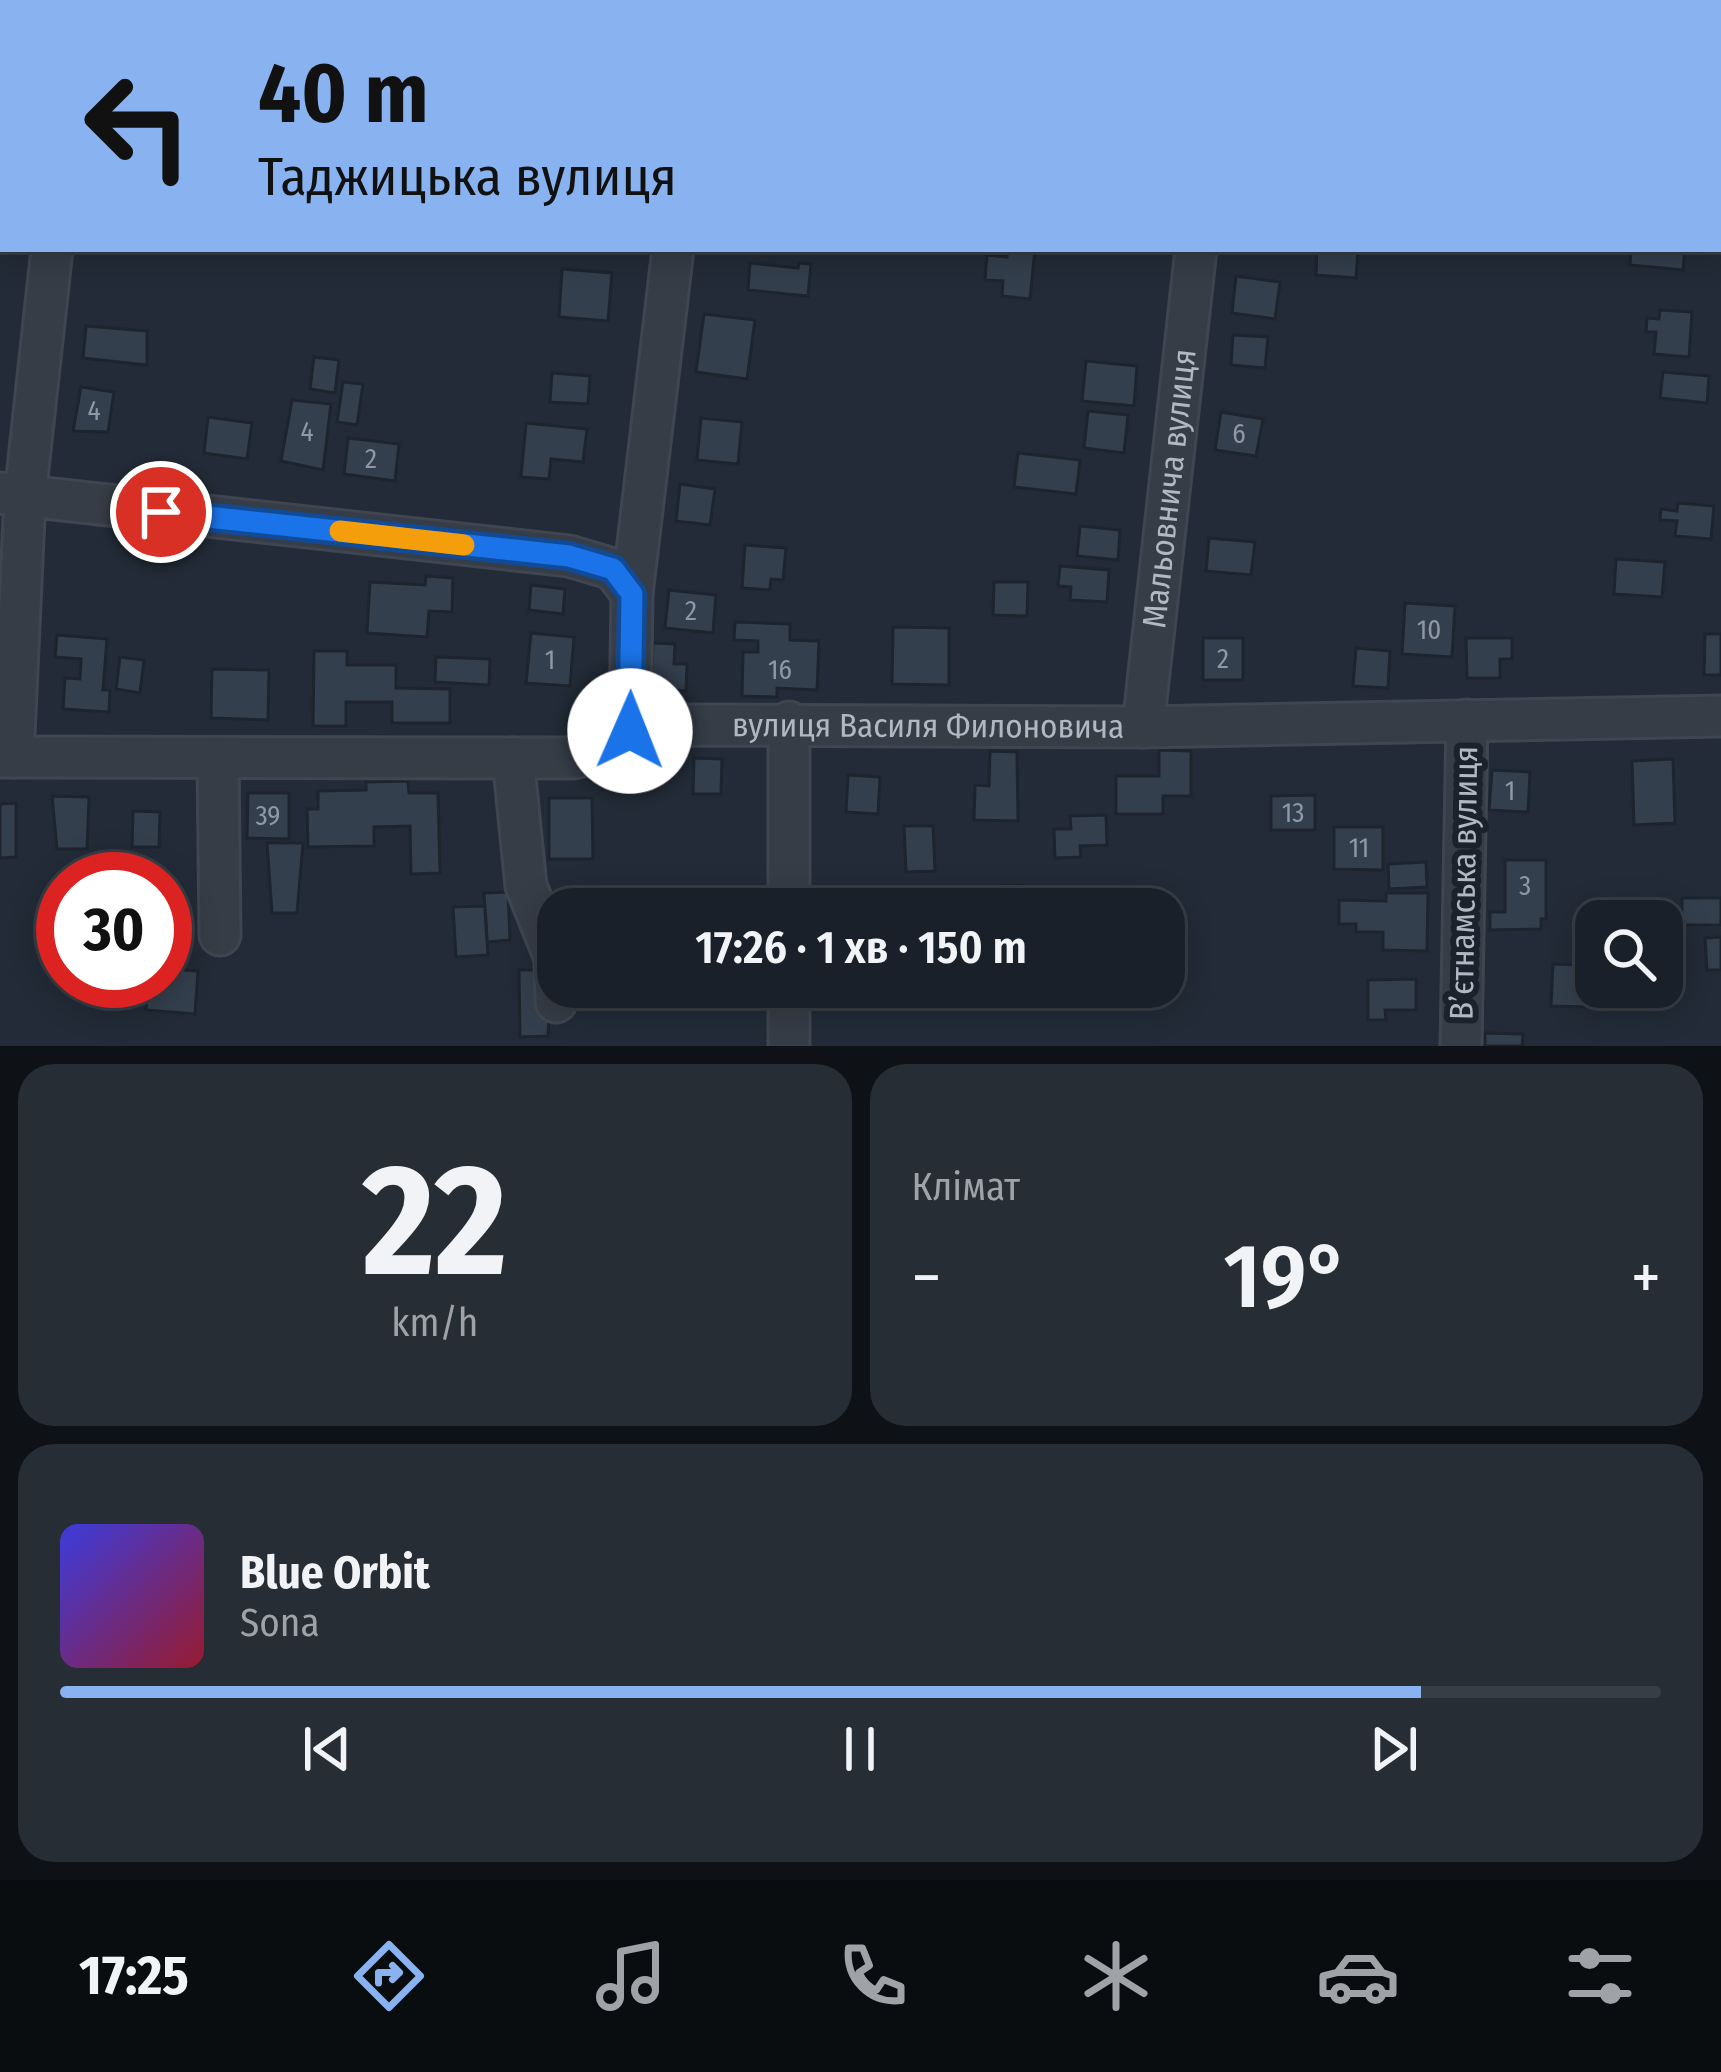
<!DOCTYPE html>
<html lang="uk">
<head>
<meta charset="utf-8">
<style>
	body { margin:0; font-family:"Fira Sans Condensed",sans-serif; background:#272d35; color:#f1f3f6; height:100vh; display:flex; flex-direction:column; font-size:45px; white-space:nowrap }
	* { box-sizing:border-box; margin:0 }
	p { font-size:39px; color:#9fa3a8 }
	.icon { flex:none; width:66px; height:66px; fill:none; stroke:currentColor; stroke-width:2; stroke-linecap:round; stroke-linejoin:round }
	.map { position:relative; height:1046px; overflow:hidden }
	.side { display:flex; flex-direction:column; gap:18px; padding:18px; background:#0e1217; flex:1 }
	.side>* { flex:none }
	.hud { position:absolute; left:0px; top:0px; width:1722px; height:252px; box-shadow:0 6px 30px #0003,0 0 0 3px #383e46; background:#89b2f0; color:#111; overflow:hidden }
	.controls { position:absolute; left:1575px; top:900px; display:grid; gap:24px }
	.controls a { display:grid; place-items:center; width:108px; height:108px; border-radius:24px; background:#1a2029; box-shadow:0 6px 30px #0003,0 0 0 3px #383e46; font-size:60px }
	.speed { position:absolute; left:36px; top:852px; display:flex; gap:24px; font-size:60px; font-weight:700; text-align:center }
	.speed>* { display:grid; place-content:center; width:156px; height:156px; border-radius:50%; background:#1a2029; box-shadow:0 6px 30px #0003,0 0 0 3px #383e46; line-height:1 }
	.speed .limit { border:18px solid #d22; background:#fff; color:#111 }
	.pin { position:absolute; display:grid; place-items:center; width:102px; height:102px; color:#fff; margin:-51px; border:6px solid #fff; border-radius:50%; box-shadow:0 3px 12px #0007 }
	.me { position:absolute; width:132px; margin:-66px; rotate:1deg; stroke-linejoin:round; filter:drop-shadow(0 0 9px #0008) }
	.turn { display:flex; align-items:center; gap:42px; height:252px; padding:0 60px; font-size:54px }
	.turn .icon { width:156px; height:156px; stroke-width:2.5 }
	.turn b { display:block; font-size:84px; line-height:102px }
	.big { font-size:90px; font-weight:600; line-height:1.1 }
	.side .tile { flex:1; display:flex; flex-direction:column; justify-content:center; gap:18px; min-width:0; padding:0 42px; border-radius:36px; background:#272d35 }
	.side .dial { align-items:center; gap:0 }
	.dial b { font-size:156px; line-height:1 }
	.song { display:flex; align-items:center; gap:36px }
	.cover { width:144px; height:144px; border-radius:18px; background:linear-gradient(135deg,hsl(240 70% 55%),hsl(350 70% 35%)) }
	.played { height:12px; border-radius:6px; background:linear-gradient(90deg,#89b2f0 85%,#383e46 85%) }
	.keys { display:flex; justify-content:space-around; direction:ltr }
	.heat { display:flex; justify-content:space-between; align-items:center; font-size:66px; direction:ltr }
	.side .tiles { flex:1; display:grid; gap:18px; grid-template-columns:1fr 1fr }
	.tile:last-child { grid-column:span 2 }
	.trip { position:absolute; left:537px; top:888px; width:648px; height:120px; border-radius:36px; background:#1a2029; box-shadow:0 6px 30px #0003,0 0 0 3px #383e46; font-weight:600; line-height:120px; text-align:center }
	.tabs { display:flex; height:192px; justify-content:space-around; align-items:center; background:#0a0d10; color:#9fa3a8 }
	.tabs .icon { width:84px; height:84px }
	.tabs .on { color:#89b2f0 }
	.tabs b { font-size:54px; color:#f1f3f6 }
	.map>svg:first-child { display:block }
</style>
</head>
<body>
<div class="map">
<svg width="1721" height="1046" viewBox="0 0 1721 1046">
	<rect width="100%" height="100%" fill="#222b37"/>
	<path fill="#343f4d" stroke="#1d242e" stroke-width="3" d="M121,0H174L121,3Z
		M773,0H832L773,3Z
		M1008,249H1035L1030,299L1002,296L1003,281L985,280L987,255L1007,257Z
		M1317,249H1358L1356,278L1316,275Z
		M1631,249H1685L1683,270L1630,265Z
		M750,263L798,268L799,263L811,264L808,296L748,290Z
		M562,269L612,273L608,321L559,317Z
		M1236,276L1280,282L1275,319L1232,313Z
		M1660,310L1692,312L1689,357L1654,354L1656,332H1646L1647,318L1659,319Z
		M704,314L755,320L747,379L696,372Z
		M86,326L147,331V365L83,358Z
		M1233,335L1268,337L1265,368L1231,365Z
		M314,357L339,360L335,393L310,389Z
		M1086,361L1137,366L1134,406L1082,401Z
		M1663,372L1709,376L1707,403L1660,398Z
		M552,373L590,376L588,404L550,402Z
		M343,382L363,384L357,425L337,422Z
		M81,387L114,392L108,432L73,431Z
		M292,400L331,404L323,470L281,461Z
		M1088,411L1128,415L1124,453L1084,448Z
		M1221,412L1263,419L1256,456L1215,450Z
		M208,417L252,423L247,459L204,453Z
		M701,418L742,422L738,464L697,460Z
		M526,423L587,429L583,462L551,459L549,479L521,477Z
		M348,438L399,444L395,481L344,474Z
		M1018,453L1080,460L1076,494L1014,487Z
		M680,484L715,489L710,525L676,521Z
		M1678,503L1714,506L1711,539L1675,536L1677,521L1660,520L1661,509L1677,511Z
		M1080,526L1120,530L1118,560L1077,556Z
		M1209,538L1255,542L1251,575L1206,571Z
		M745,545L786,548L783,580L771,579L770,590L742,588Z
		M1616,559L1665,562L1662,597L1614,594Z
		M1060,566L1109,570L1107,602L1070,600L1071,587L1058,586Z
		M426,576L453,578L452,612L429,611L427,637L367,633L370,582L425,585Z
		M994,582H1028L1027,616L993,615Z
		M531,585L565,589L563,614L529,610Z
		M669,590L716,595L713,633L665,628Z
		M1405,603L1455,606L1452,657L1402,654Z
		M735,622L790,624V640L819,641L817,690L777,688V697L742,696L743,652H758V641L734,640Z
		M893,627L949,628V685L892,684Z
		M531,633L574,637L570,686L526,683Z
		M1705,634H1721V675H1704Z
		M57,635L107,639L103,690H110L109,712L63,709L65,678L80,679L81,659L55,657Z
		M1203,638H1243V680H1203Z
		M1466,638H1512V659H1500V678H1467Z
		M653,643L675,644L674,664H687L686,691L651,689Z
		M1356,648L1390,651L1388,688L1353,686Z
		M314,651H347V665H396V688L450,689V723H392V702H346V726H313Z
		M120,657L144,660L140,693L116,689Z
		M436,657L490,659L489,685L435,682Z
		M212,669L269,670L268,720L211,718Z
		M1159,750L1191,751V796H1163V814H1116V776H1159Z
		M990,751L1017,752L1018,821L974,820L975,785L989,786Z
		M694,758L722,759L721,794H693Z
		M1673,759L1675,823L1634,825L1632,761Z
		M1492,770L1530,772L1528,812L1489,810Z
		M848,775L880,777L878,814L846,812Z
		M408,781L409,793H438L440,873L411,874L410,826L374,827V846L308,847L307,809H318V791L366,790V782Z
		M248,793H289V839L247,838Z
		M1315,795V830H1271V796Z
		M52,796L89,797L87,849H57Z
		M549,798H592L593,859H549Z
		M16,803V857L0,858V804Z
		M133,811L160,812L159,847H132Z
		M1106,815L1107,845L1080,846L1081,857L1055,858L1054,829H1071L1070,816Z
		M904,826H933L935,871L906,872Z
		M1334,827H1383V870L1334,869Z
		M267,843H303L297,913H272Z
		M1505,860H1546V919H1541V929L1490,930V912H1505Z
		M1426,862L1427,887L1389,889L1388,864Z
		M1022,885L1023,900L1005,902L1004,886Z
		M998,887L999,909H953L952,888Z
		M508,892L510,940L487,942L484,893Z
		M1386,893H1428L1427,951L1383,950V932H1356V924H1339V900L1386,901Z
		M1682,898H1721V925H1682Z
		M485,906L488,955L456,957L453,907Z
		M1721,937V970H1707L1705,938Z
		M1553,964L1591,965L1590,1007L1551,1006Z
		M165,969L198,971L195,1014L146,1010L148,981H165Z
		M519,970H551L548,1036L520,1037Z
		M1416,979V1010H1385L1386,1020H1368V980Z
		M1485,1033L1523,1034L1522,1046H1485Z"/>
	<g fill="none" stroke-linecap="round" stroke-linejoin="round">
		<g stroke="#3f4651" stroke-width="45">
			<g id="minor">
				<path d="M80,3V0"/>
				<path d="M701,3V0"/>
				<path d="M1224,3V0"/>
				<path d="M0,493L569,556L613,569L632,594"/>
				<path d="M789,722V909"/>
				<path id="s1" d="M1143,727L1196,249"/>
				<path d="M630,731L632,594L673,249"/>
				<path id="s2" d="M0,757L574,758L605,750L630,731L683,725L1143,727L1721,716"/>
				<path d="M13,757L25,496L52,249"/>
				<path d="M513,758L526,886L555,958L556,1002"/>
				<path d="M218,759L220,935"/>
				<path d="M789,987V1046"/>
				<path d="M1461,1046L1467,720"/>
			</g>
		</g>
		<use href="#minor" stroke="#363d47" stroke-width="39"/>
	</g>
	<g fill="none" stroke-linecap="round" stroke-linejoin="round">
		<g stroke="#114b97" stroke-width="30">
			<path id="route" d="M161,512L569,556L613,569L632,594L630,731"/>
		</g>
		<use href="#route" stroke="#1a73e8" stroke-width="21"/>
		<path stroke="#f59e0b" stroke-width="21" d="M340,531L464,545"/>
	</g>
	<g text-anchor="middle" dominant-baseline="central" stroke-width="12" stroke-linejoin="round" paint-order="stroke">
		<g font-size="27" fill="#8f98a4">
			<text x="94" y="411">4</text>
			<text x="307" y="432">4</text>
			<text x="1239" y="434">6</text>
			<text x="371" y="459">2</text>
			<text x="691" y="611">2</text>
			<text x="1429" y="630">10</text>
			<text x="1223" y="659">2</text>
			<text x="550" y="660">1</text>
			<text x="780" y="670">16</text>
			<text x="1510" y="791">1</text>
			<text x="1293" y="813">13</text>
			<text x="268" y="816">39</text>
			<text x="1359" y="848">11</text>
			<text x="1525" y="886">3</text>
		</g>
		<g font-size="33" fill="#b0b8c4" stroke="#1b222c">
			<text stroke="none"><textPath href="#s1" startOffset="240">Мальовнича вулиця</textPath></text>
			<text stroke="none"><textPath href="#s2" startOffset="936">вулиця Василя Филоновича</textPath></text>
			<text transform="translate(1464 883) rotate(-89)">Вʼєтнамська вулиця</text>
		</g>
	</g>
</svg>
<div class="controls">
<a><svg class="icon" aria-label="search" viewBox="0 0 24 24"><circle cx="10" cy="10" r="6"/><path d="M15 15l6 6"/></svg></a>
</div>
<div class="speed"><div class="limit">30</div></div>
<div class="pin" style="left:161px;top:512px;background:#d93025"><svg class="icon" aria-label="arrive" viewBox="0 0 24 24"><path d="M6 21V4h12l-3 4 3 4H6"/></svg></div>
<svg class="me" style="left:630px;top:731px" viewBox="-20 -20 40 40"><circle r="19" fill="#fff"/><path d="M0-13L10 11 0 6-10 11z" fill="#1a73e8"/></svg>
<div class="trip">17:26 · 1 хв · 150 m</div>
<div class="hud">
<div class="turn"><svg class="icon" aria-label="left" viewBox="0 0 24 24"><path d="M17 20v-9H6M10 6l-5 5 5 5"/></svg><div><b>40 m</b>Таджицька вулиця</div></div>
</div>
</div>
<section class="side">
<div class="tiles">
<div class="tile dial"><b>22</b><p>km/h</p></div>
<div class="tile"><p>Клімат</p>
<div class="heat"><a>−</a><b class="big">19°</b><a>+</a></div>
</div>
<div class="tile">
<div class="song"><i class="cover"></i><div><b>Blue Orbit</b><p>Sona</p></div></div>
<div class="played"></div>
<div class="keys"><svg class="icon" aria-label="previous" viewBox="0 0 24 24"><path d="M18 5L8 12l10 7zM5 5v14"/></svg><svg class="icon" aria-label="pause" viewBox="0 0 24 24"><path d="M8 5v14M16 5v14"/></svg><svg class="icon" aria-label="next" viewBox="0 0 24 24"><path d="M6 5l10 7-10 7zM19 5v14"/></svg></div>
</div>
</div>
</section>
<nav class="tabs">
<b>17:25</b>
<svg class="icon on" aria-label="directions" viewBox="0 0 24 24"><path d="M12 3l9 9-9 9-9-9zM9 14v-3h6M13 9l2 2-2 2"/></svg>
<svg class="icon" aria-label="music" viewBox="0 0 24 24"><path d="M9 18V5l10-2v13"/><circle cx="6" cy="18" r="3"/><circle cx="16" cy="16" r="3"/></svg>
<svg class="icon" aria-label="phone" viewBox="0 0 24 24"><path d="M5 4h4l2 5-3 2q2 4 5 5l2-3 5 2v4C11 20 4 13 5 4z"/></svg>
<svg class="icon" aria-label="climate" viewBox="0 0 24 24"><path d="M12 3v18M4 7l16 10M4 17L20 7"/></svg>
<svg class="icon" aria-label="car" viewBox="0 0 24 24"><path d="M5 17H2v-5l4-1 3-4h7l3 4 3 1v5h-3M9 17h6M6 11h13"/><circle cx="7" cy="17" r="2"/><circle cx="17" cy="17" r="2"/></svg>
<svg class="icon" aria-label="filters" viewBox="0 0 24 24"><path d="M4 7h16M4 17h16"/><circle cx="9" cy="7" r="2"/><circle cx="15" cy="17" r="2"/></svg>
</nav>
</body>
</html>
